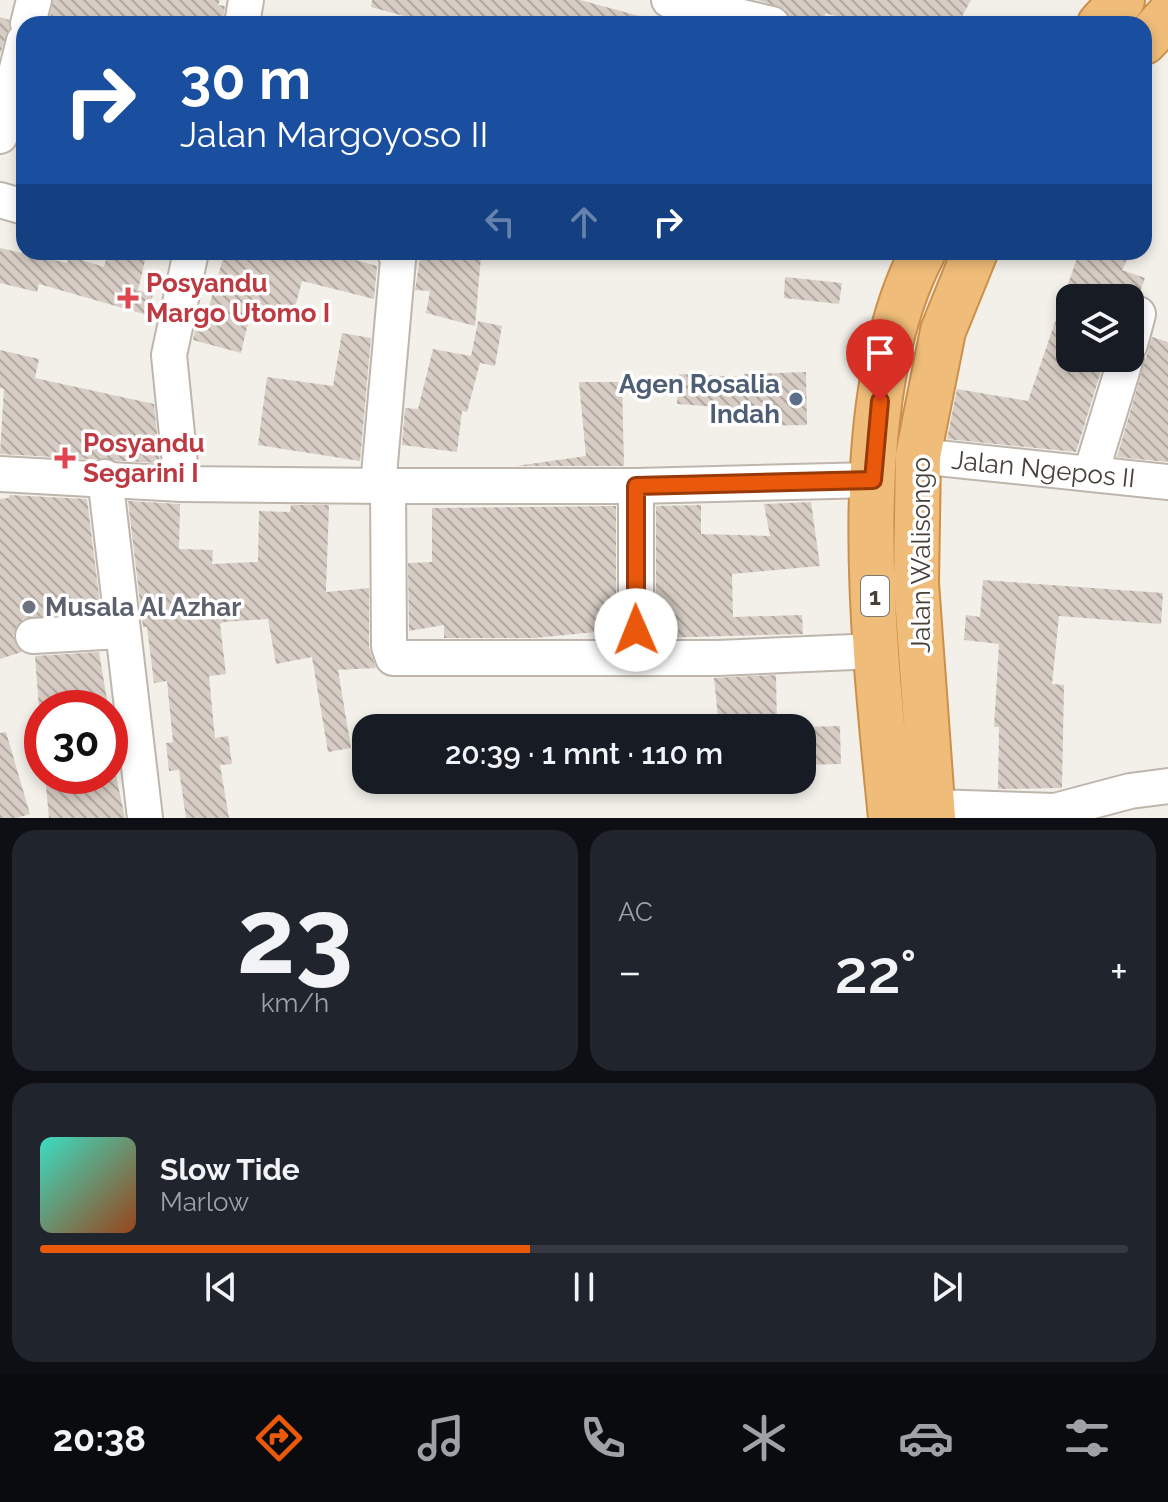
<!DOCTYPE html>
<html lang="id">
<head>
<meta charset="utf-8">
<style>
	body { margin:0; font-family:Raleway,sans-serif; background:#20242c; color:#f1f3f6; height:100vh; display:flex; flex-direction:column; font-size:30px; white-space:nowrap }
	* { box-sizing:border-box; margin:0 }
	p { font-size:26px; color:#9ea1a6 }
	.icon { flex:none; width:44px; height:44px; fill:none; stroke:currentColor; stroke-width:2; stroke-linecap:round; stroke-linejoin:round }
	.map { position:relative; height:818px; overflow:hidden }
	.side { display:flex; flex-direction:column; gap:12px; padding:12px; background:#0d0f14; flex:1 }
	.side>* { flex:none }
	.banner { position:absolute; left:16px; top:16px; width:1136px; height:244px; border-radius:24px; box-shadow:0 4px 12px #0003; background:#1a4fa0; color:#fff; overflow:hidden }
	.fabs { position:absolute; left:1056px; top:284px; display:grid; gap:16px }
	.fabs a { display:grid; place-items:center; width:88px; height:88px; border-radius:16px; background:#171b24; box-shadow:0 4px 12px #0003; font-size:40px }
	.speed { position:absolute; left:24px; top:690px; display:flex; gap:16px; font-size:40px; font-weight:700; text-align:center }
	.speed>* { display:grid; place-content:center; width:104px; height:104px; border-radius:50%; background:#171b24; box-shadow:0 4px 12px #0003; line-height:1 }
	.speed .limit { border:12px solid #d22; background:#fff; color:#111 }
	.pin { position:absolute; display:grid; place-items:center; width:68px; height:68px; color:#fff; margin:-82px -34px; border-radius:50% 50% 50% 0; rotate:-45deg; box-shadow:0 0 8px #0007 }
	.pin .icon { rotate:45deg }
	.me { position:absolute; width:88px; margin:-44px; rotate:359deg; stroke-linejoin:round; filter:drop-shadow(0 0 6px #0008) }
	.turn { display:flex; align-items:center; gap:28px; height:168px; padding:0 32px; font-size:36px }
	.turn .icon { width:104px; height:104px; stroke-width:2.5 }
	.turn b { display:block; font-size:56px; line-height:68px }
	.lanes { display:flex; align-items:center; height:76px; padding:0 32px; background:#0003; justify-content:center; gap:40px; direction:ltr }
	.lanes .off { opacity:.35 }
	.big { font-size:60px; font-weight:600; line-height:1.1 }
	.side .card { flex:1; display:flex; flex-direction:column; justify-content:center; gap:12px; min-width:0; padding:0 28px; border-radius:24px; background:#20242c }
	.side .dial { align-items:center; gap:0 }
	.dial b { font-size:104px; line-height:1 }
	.song { display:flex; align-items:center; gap:24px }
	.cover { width:96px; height:96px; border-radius:12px; background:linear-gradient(135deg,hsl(170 70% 55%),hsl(20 70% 35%)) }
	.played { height:8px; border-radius:4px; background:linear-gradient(90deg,#ea580c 45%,#363941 45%) }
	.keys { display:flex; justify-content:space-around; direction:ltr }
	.heat { display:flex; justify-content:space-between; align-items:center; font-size:44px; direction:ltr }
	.side .tiles { flex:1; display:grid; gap:12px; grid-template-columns:1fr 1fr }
	.card:last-child { grid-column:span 2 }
	.trip { position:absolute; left:352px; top:714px; width:464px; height:80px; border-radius:24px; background:#171b24; box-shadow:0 4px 12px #0003; font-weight:600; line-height:80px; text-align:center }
	.tabs { display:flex; height:128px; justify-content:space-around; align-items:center; background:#090b0e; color:#9ea1a6 }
	.tabs .icon { width:56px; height:56px }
	.tabs .current { color:#ea580c }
	.tabs b { font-size:36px; color:#f1f3f6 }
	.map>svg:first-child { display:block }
</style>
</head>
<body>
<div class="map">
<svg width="1168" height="818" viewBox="0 0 1168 818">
	<defs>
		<pattern id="building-back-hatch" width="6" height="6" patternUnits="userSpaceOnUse" patternTransform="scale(2)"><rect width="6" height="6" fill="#d7cdc4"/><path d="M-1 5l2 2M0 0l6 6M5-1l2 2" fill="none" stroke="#b0a8a0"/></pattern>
	</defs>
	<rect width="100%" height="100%" fill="#f3f0ea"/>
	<path fill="url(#building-back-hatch)" d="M53,0H220L218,5L225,6L222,24H49Z
		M372,0H580L643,17L642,24H433L371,7Z
		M757,0H971L958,24H864L825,13L824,24H791L785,9Z
		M0,17L9,20V29L0,54Z
		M0,248L67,263L69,256L104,267L108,252H147L138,290L153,295L147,315L39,284L37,292L0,283Z
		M225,252H326L377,266L374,299L302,281L291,323L260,315L258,322L249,319L241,353L193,340L199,311L207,313Z
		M421,252L481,256L475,326L426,313L430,291L415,290Z
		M1079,252H1131L1122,270L1145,278L1139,295L1127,298H1070V358H1105L1076,452L947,439L957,389L1028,401Z
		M785,277L842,283L839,304L784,298Z
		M478,321L502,326L495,366L480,363L467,412L462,411L457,452L402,445L405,408L418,409L433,349L471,356Z
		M342,333L371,338L360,461L258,445L267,377L333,386Z
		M1152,337L1168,342V462L1117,457Z
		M0,350L39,359L35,378L154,404L160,463L0,454L4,389L0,388Z
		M806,372L807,425L745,426V409L677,404L679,374L744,377V374Z
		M579,382H622L624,466H516L586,456Z
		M9,495L87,499L101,612L23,619L13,636L22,652L0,659V499L9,498Z
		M128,501L180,504L179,549L213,550L212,564L258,562L259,511L290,512L291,505H329L326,592L369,588V647L376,668L338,670L351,748L328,752L312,657L276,664L268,619L224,622L220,624L226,674L209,676L215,738L228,736L232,764L220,765L229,818H186L179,770L169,771L166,743L173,742L167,681L154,683L147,627H143Z
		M811,502L820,566L732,574L733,617L802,615L803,634L656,638V506L701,505V534L770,536L764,504Z
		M616,506V630L535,638H444V625L409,631L408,563L432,562V508Z
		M983,580L1163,593L1161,624L1059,616L1052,684L1064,685L1062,788L998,789L999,727H994L999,644L964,640L966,615L980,617Z
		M99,652L108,706L39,708L35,656Z
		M776,675L777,728H719L714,678Z
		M840,726L841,764L802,765V727Z
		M6,732L30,814L17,818H0V733Z
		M45,776H116L125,818H49Z"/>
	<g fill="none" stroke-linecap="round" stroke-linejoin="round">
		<g stroke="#beb6ad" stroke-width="38">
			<g id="minor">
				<path d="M669,0L772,24"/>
				<path d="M28,24L34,0"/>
				<path d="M242,24L246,0"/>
				<path d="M0,136L24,41"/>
				<path d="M0,200L24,207"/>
				<path d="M1130,344L1138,314"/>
				<path id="s1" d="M918,456L1168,482"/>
				<path d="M1091,473L1126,358"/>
				<path d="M0,474L182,484L388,486H636L873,480"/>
				<path d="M105,477L145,818"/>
				<path d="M182,484L169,355L191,252"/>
				<path d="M378,486L398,260L395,252"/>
				<path d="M388,486L389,646L393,658H718L876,651"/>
				<path d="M636,486V656"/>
				<path d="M33,636L121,631"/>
				<path d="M933,807L1055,811L1130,791L1168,786"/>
			</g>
		</g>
		<g stroke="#cd904a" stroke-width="48">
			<path id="highway" d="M1100,24L1122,0
				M1144,42L1168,16
				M891,818C875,653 844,402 923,252
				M933,818L916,583L918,456L943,331L975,252"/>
		</g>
		<use href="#minor" stroke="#fff" stroke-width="34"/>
		<use href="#highway" stroke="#efbc79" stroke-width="44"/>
	</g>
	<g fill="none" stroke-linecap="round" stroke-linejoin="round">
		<g stroke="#983908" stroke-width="20">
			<path id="route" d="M636,630V486L873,480L880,401"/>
		</g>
		<use href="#route" stroke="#ea580c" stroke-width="14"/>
	</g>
	<g fill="#e0444e" stroke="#fff" stroke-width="3">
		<path d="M124 286h8v8h8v8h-8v8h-8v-8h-8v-8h8z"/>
		<path d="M61 446h8v8h8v8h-8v8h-8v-8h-8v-8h8z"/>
	</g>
	<circle fill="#5c6f8a" stroke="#fff" stroke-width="3" cx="796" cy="399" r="8"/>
	<circle fill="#6b7280" stroke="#fff" stroke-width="3" cx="29" cy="607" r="8"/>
	<g text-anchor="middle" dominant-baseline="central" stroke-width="7" stroke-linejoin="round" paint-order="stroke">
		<rect fill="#fff" stroke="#7e7974" stroke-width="2" x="861" y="576" width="28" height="40" rx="6"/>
		<g font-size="24" font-weight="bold" fill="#474039">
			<text x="875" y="596">1</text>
		</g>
		<g font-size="26" font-weight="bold" fill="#be3a42" stroke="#fff" text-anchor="start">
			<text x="146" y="283">Posyandu<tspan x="146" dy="30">Margo Utomo I</tspan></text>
			<text x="83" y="443">Posyandu<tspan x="83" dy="30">Segarini I</tspan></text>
		</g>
		<g font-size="26" font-weight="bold" fill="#4e5e75" stroke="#fff" text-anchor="end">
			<text x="780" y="384">Agen Rosalia<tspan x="780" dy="30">Indah</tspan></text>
		</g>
		<g font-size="26" fill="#474039" stroke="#fff">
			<text stroke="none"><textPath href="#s1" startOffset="126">Jalan Ngepos II</textPath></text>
			<text transform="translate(921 555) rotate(-90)">Jalan Walisongo</text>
		</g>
		<g font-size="26" font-weight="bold" fill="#5b616d" stroke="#fff" text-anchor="start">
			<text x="45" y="607">Musala Al Azhar</text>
		</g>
	</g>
</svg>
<div class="fabs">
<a><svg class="icon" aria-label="layers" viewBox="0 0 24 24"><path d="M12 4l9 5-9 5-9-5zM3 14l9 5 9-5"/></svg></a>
</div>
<div class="speed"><div class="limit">30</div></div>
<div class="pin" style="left:880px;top:401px;background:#d93025"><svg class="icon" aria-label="arrive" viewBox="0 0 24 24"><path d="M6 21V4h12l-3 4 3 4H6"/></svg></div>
<svg class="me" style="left:636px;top:630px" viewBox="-20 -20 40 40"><circle r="19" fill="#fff"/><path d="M0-13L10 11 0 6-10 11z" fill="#ea580c"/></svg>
<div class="trip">20:39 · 1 mnt · 110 m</div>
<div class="banner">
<div class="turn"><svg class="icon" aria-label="right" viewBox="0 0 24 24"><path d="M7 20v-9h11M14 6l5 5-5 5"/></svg><div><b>30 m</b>Jalan Margoyoso II</div></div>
<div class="lanes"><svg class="icon off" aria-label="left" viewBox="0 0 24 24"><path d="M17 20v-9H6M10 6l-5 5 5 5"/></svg><svg class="icon off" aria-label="ahead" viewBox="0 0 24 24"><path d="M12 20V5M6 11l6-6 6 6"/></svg><svg class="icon" aria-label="right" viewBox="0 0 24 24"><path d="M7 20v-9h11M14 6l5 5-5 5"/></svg></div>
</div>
</div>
<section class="side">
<div class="tiles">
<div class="card dial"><b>23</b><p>km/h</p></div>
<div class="card"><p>AC</p>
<div class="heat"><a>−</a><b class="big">22°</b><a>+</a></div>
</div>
<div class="card">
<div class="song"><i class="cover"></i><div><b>Slow Tide</b><p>Marlow</p></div></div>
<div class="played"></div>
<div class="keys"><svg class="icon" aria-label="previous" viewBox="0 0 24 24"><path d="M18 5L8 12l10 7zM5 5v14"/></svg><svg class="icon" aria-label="pause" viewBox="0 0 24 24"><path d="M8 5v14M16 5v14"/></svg><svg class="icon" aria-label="next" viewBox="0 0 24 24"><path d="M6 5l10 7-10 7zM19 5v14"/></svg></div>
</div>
</div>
</section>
<nav class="tabs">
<b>20:38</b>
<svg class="icon current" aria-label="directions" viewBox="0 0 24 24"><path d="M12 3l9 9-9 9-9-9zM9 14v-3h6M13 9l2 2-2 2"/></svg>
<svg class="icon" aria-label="music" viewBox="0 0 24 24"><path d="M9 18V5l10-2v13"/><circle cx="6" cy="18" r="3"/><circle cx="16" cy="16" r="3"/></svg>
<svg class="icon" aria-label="phone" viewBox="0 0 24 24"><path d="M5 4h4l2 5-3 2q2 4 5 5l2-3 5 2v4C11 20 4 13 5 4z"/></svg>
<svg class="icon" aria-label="climate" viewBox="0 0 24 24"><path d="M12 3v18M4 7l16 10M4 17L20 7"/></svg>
<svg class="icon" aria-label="car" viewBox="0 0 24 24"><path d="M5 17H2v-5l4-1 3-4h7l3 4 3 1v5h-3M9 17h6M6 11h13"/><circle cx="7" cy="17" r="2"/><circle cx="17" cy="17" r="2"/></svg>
<svg class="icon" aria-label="filters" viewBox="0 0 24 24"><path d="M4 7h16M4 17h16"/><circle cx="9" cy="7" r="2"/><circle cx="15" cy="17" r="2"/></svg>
</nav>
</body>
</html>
